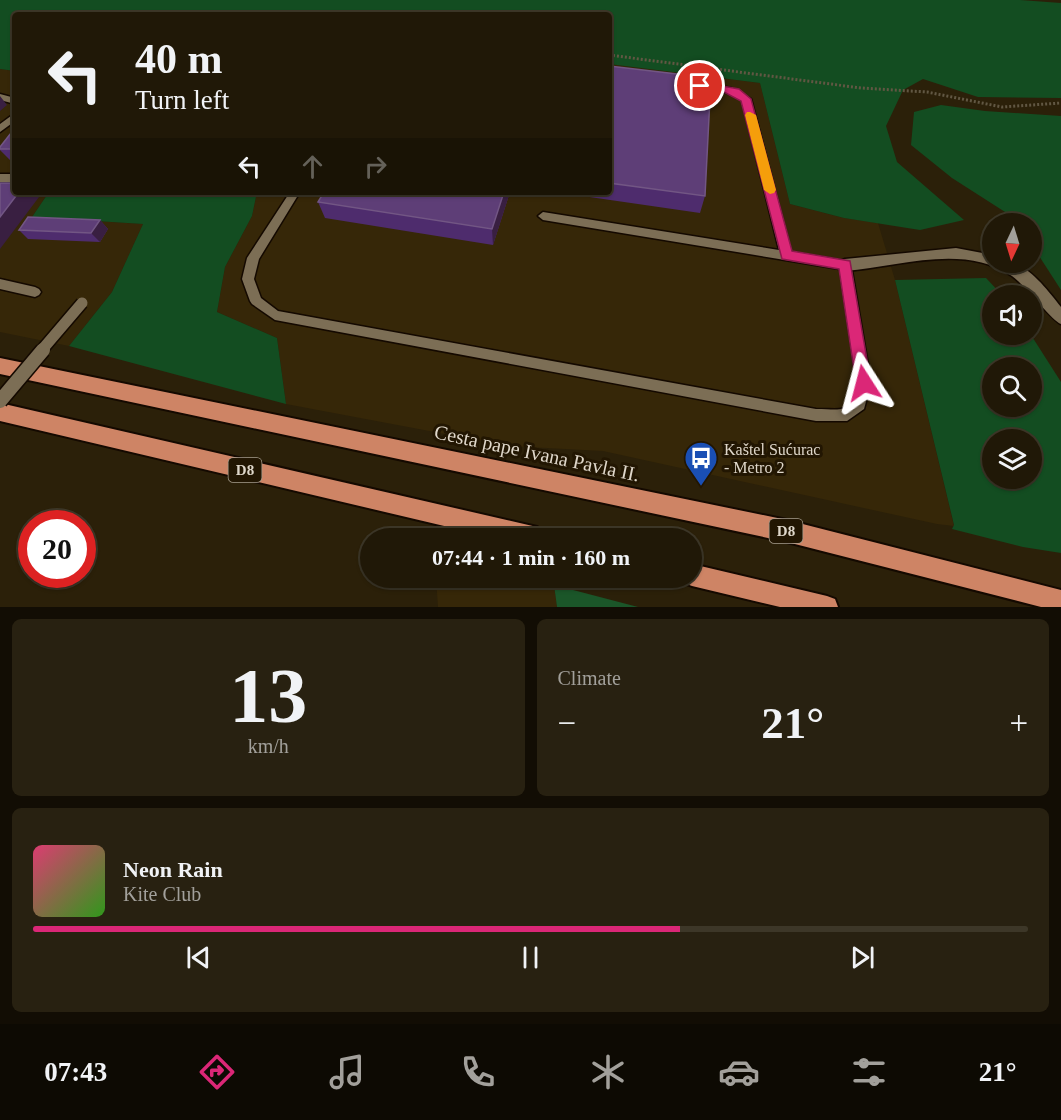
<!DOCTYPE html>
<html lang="en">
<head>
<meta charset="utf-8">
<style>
	body { margin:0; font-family:Georgia,serif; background:#282111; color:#f1f3f6; height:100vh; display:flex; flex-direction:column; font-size:22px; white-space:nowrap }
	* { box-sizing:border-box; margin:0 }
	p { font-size:20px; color:#a2a09b }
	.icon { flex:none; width:33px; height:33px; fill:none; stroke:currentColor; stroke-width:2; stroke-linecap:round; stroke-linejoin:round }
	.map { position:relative; height:607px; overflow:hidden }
	.side { display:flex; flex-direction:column; gap:12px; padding:12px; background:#120d04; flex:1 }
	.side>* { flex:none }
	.top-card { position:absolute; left:12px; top:12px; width:600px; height:183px; border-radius:6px; box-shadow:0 2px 4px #0004,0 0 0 2px #3d3728; background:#201807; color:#f1f3f6; overflow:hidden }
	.needle { width:39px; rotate:184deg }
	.tools { position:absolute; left:982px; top:213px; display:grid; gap:12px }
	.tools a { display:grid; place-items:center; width:60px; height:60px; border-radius:50%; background:#201807; box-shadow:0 2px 4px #0004,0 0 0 2px #3d3728; font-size:30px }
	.speed { position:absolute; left:18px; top:510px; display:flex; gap:12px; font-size:30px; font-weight:700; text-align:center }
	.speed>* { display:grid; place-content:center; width:78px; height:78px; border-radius:50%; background:#201807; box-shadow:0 2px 4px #0004,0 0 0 2px #3d3728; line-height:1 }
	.speed .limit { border:9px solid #d22; background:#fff; color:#111 }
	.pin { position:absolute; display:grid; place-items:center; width:51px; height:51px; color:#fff; margin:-26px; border:3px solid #fff; border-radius:50%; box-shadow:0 2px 6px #0007 }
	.me { position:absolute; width:66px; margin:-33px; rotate:351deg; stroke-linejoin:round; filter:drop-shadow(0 0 4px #0008) }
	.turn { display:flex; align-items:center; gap:21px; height:126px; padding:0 24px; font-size:27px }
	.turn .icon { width:78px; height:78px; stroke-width:2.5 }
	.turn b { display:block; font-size:42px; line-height:51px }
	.lanes { display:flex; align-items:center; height:57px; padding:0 24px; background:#0003; justify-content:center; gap:30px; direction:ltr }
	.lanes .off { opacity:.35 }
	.big { font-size:45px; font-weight:600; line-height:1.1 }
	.side .card { flex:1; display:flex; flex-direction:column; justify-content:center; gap:9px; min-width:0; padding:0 21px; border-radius:9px; background:#282111 }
	.side .dial { align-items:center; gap:0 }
	.dial b { font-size:78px; line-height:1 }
	.song { display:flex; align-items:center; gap:18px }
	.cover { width:72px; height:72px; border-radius:9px; background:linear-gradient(135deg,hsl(340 70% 55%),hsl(110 70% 35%)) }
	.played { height:6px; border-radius:3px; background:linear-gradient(90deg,#db2777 65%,#3d3728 65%) }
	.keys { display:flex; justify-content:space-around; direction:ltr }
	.heat { display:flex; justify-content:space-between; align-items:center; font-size:33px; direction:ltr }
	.side .tiles { flex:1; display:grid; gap:12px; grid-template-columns:1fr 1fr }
	.card:last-child { grid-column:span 2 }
	.trip { position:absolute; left:360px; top:528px; width:342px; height:60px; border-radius:30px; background:#201807; box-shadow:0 2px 4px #0004,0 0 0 2px #3d3728; font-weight:600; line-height:60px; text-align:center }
	.dock { display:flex; height:96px; justify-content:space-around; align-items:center; background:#0d0a03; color:#a2a09b }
	.dock .icon { width:42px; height:42px }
	.dock .current { color:#db2777 }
	.dock b { font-size:27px; color:#f1f3f6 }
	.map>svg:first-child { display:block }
</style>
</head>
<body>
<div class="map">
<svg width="1061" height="607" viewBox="0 0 1061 607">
	<rect width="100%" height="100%" fill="#2b2009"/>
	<path fill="#362708" d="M609,64L760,83L790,204L844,218L878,223L895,280L954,526L937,524L603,451L509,446L286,404L277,338L217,312L225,267L252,216L257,192H609Z
		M0,69L15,71V192H49L32,217L143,224L112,292L69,346L0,332Z
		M436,578H534L554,585L557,607H438Z"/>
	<path fill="#134d21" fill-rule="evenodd" d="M0,0H1020L1061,3V98L978,97L923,79L903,90L886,126L897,162L964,220L920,230L844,218L790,204L760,83L609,64V15H15V71L0,69Z
		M941,105L985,111L1061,116V290L1032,245V224L1018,223L1016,219L952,178L911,145L914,112Z
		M49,192H257L252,216L225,267L217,312L277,338L286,404L69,346L112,292L143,224L32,217Z
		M986,278L1002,295L993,296V334L1031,335L1061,382V553L1023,547L952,529L954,525L895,280ZM993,368H1032V406H993ZM993,440H1032V478H993Z"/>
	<path fill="#1b5629" d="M554,585L638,607H557Z"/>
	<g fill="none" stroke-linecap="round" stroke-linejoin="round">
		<g stroke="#140900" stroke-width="3">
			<path id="service" d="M695,82L731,88L751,99L791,252L845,261L851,265L871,383L864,409L847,421H816L275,320L252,304L250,301L242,279L247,258L290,192H300L259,259L254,279L261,298L278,311L816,409C845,409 850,415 857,383L840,269L543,220L538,216L543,212L779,250L742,100L725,92L692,87V83Z
				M0,94L15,98V104L0,100Z
				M15,113V121L0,132V124Z
				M0,174H15V182H0Z
				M0,279L35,287L39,289L41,292L39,295L35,297L0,289Z"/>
		</g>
		<g stroke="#140900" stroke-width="3">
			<path id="minor" d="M956,248L993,255V262C999,262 1007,261 1013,263C1032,269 1049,292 1061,307V324C1052,321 1026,286 1012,276C963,243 899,267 845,271L840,269L838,265L840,261L845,259Z"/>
		</g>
		<g stroke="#140900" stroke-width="4">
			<path id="trunk" d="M0,358L787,520L1061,590V607H1041L787,542L0,374Z
				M0,403L537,527L544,531L548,538H495L0,421Z
				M692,564L827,596L835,599L838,607H780L692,586L684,583L682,578H692Z"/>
		</g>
		<path stroke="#615743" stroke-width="3" stroke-dasharray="2 2" stroke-linecap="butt" d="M609,55L861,88L927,92L1002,107L1061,103"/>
		<use href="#service" fill="#7c6e55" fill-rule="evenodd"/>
		<use href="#minor" fill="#7c6e55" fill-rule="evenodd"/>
		<use href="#trunk" fill="#ce8465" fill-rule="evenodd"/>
		<g stroke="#140900" stroke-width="14" stroke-linecap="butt">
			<path id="service-bridge-far1" d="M41,351L82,303"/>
		</g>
		<g stroke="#140900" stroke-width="17" stroke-linecap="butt">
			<path id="service-bridge" d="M0,401L43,350"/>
		</g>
		<use href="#service-bridge-far1" stroke="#7c6e55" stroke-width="11"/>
		<use href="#service-bridge" stroke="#7c6e55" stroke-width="14"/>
	</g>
	<path fill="#4e2c6d" d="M609,66L705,196L700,213L555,192H609Z
		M15,128V162H12L0,150V147Z
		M510,192L493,245L325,218L318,202Z
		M100,220L108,229L100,242L28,239L19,230Z"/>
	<path fill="#391f41" d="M0,96L7,105L0,111Z
		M19,192H34L39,197L0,249V217Z
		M504,192H510L493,245L492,229Z
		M100,220L108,229L100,242L91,233Z"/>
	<path fill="#5e3e77" stroke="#725684" stroke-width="1.5" d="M609,66L711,78L705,196L609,183Z
		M15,128V149H0V147Z
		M0,183H15V192H19L0,217Z
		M324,192H504L492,229L318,202Z
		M28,217L100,220L91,233L19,230Z"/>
	<path fill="#db2777" stroke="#8e194d" stroke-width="1.5" d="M700,82L739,89L751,99L792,251L850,261L871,383L869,388L864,390L858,388L856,383L839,269L782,259L741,101L722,91L697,88V83Z"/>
	<path fill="#f59e0b" d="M747,112H750L756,115L776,190L774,193L770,194L764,190L745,115Z"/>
	<defs>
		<g id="bus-pin" transform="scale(1.725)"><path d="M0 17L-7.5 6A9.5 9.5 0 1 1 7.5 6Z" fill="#1a4fb4" stroke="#221602"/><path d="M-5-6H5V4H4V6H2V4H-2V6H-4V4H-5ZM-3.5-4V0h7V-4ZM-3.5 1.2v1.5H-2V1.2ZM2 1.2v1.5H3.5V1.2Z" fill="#fff"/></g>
	</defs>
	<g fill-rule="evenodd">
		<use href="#bus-pin" x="701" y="458"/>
	</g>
	<g text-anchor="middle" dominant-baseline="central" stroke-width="6" stroke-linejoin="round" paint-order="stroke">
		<g fill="#221602" stroke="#a69d8e" stroke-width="1.5">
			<rect x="228.5" y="458" width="33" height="24" rx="4.5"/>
			<rect x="769.5" y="519" width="33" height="24" rx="4.5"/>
		</g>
		<g font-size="15" font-weight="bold" fill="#dfd7ca">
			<text x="245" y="470">D8</text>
			<text x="786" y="531">D8</text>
		</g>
		<g font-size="16" fill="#dfd7ca" stroke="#221602" text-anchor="start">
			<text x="724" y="449">Kaštel Sućurac<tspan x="724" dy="18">- Metro 2</tspan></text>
		</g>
		<g font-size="20" fill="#dfd7ca" stroke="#221602">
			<text transform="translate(537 453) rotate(12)">Cesta pape Ivana Pavla II.</text>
		</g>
	</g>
</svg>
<div class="tools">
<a><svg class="needle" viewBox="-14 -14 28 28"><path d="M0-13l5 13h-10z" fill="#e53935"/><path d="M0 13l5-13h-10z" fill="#a2a09b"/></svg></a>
<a><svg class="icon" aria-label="sound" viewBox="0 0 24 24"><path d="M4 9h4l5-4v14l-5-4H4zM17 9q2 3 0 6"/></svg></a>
<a><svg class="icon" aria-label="search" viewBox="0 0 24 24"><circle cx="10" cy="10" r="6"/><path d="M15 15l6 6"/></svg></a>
<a><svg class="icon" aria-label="layers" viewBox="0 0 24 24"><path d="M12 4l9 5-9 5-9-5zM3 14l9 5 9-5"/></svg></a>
</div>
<div class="speed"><div class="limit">20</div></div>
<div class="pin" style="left:700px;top:86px;background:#d93025"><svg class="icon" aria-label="arrive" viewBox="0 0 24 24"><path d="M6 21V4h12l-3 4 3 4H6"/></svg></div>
<svg class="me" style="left:864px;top:383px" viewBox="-20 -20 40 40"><path d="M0-17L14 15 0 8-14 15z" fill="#db2777" stroke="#fff" stroke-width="4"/></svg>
<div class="trip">07:44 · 1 min · 160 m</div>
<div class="top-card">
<div class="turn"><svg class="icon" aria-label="left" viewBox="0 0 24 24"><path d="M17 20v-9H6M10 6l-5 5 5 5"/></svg><div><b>40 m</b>Turn left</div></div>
<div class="lanes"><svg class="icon" aria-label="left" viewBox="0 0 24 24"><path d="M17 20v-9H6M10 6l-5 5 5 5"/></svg><svg class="icon off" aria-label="ahead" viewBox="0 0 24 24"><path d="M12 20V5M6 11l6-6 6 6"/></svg><svg class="icon off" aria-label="right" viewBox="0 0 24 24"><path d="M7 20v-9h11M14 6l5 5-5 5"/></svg></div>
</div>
</div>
<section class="side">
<div class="tiles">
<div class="card dial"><b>13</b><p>km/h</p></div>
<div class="card"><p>Climate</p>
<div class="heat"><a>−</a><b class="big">21°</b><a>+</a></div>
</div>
<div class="card">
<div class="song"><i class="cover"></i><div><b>Neon Rain</b><p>Kite Club</p></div></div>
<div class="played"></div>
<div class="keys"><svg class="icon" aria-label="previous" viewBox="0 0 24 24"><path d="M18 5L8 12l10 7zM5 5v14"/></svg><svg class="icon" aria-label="pause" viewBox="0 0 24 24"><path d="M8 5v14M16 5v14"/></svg><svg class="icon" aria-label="next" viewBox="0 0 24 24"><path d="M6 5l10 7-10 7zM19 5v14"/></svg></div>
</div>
</div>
</section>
<nav class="dock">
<b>07:43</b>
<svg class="icon current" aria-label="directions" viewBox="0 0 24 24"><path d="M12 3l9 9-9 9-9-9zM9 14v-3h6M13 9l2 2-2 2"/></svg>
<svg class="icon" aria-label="music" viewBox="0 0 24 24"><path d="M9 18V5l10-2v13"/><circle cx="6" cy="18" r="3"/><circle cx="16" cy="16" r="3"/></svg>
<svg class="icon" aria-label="phone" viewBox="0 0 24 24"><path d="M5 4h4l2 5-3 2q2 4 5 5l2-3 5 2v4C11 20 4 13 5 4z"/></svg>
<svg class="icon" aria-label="climate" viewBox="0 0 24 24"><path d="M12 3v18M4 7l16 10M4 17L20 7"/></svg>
<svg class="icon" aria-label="car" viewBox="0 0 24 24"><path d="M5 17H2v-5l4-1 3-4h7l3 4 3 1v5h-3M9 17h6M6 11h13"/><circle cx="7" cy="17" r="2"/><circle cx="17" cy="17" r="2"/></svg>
<svg class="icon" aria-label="filters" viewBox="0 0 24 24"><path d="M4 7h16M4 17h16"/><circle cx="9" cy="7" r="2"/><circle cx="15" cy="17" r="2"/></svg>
<b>21°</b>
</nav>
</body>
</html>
